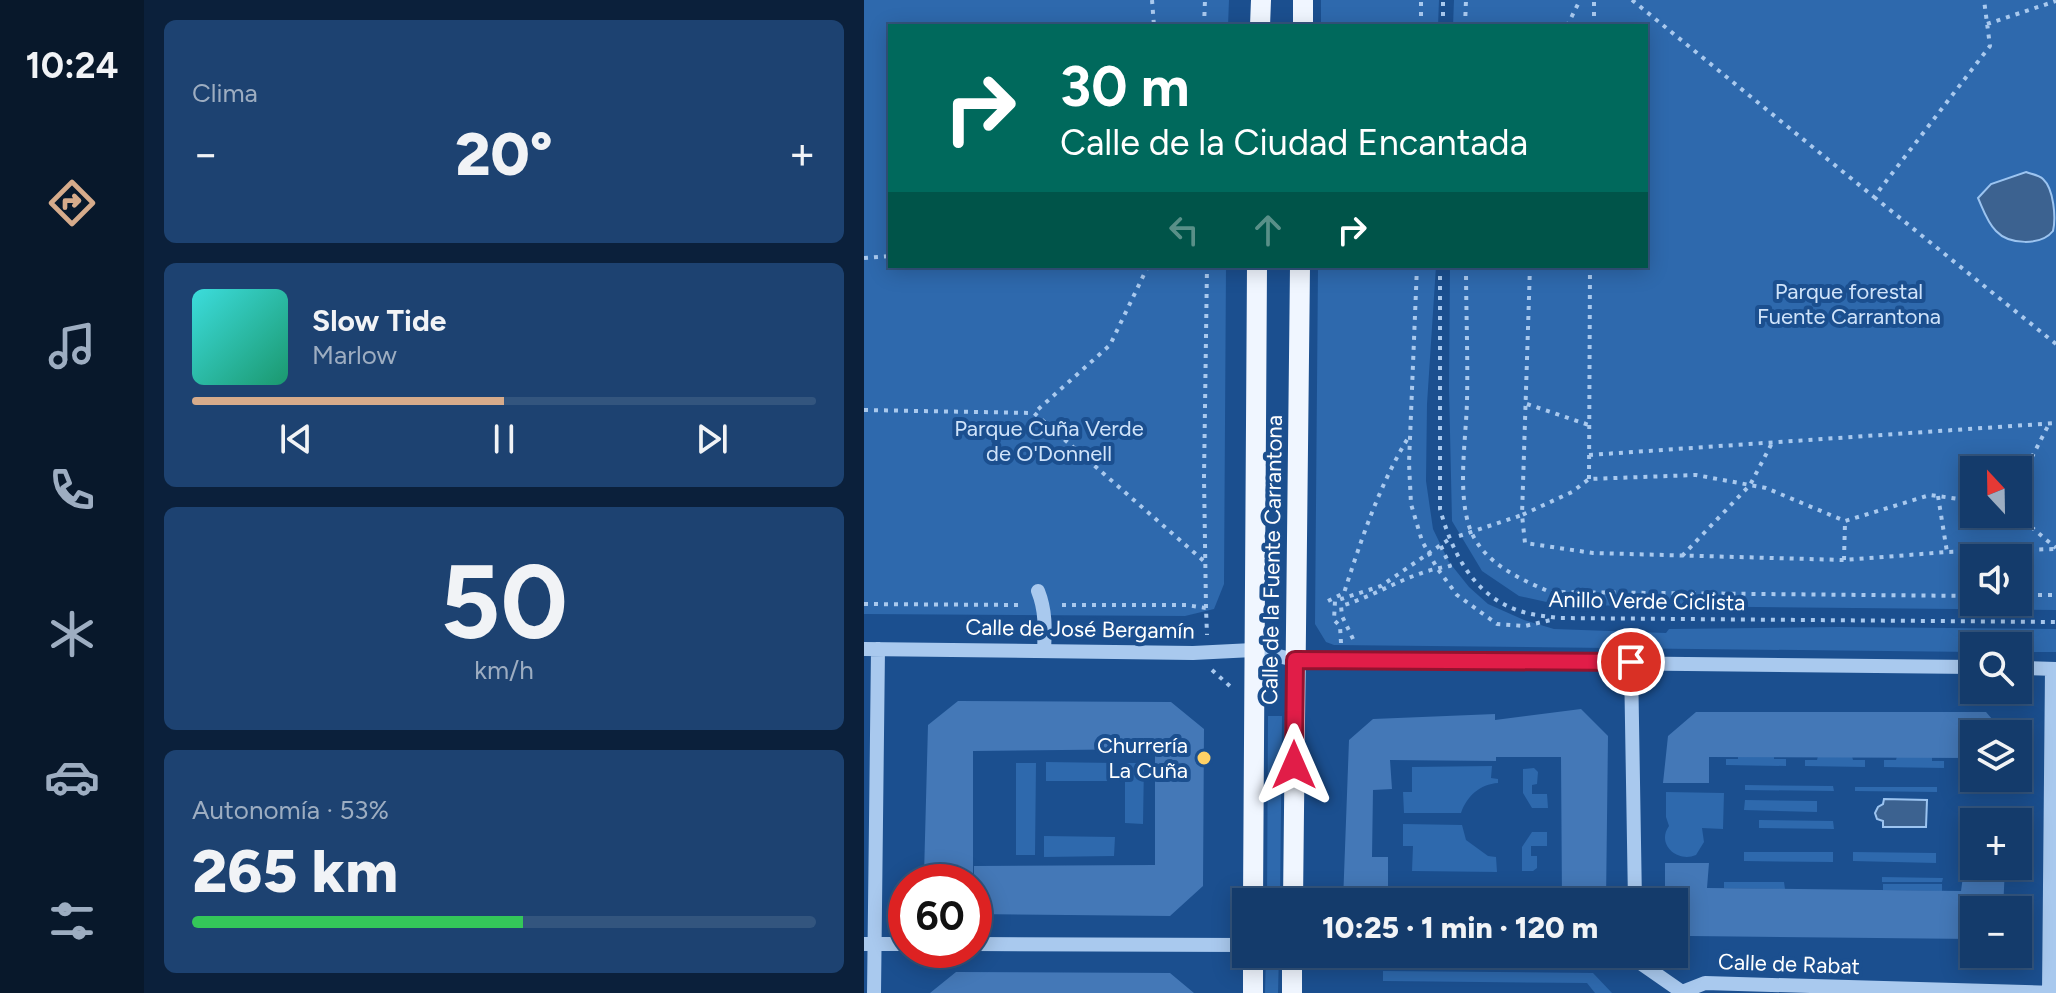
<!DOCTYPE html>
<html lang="es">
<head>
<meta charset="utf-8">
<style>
	body { margin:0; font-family:Figtree,sans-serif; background:#1d4271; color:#f1f3f6; height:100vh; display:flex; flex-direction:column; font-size:30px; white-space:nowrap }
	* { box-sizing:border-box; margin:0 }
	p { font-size:26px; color:#9dadc1 }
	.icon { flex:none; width:44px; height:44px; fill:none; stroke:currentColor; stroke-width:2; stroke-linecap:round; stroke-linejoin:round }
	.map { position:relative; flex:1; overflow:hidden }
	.side { display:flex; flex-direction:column; gap:20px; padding:20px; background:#0b203b; width:720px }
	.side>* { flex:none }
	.guide { position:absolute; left:24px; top:24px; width:760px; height:244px; border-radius:0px; box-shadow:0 4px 20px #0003,0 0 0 2px #33557e; background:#00695c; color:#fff; overflow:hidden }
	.needle { width:52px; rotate:338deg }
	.controls { position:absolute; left:1096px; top:456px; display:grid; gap:16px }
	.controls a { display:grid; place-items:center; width:72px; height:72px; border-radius:0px; background:#143b6b; box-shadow:0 4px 20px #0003,0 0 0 2px #33557e; font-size:40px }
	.speed { position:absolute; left:24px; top:864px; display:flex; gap:16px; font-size:40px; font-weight:700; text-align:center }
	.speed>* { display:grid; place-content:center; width:104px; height:104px; border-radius:50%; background:#143b6b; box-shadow:0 4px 20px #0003,0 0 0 2px #33557e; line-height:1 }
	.speed .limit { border:12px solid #d22; background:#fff; color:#111 }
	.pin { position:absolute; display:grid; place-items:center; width:68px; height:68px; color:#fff; margin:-34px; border:4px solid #fff; border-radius:50%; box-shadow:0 2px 8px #0007 }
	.me { position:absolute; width:88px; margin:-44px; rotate:0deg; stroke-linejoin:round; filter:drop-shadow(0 0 6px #0008) }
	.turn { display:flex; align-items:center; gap:28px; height:168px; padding:0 40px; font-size:36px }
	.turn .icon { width:104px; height:104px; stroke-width:2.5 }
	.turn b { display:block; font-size:56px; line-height:68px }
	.lanes { display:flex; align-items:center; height:76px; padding:0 40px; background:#0003; justify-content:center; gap:40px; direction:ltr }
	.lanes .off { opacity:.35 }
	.big { font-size:60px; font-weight:800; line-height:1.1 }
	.side .widget { flex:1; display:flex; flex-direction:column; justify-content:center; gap:12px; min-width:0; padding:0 28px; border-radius:12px; background:#1d4271 }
	.side .dial { align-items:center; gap:0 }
	.dial b { font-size:104px; line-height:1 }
	.song { display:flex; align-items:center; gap:24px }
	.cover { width:96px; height:96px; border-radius:12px; background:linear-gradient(135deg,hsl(180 70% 55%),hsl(160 70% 35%)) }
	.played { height:8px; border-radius:4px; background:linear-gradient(90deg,#d6ab8b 50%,#33557e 50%) }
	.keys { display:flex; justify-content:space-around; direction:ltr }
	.heat { display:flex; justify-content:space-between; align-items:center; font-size:44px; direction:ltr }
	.charge { height:12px; border-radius:6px; background:linear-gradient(90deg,#34c759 53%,#33557e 0) }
	.trip { position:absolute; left:368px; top:888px; width:456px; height:80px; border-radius:0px; background:#143b6b; box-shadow:0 4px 20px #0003,0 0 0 2px #33557e; font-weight:800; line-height:80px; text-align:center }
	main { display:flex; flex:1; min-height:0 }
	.dock { display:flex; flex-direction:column; width:144px; justify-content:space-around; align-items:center; background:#08182b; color:#9dadc1 }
	.dock .icon { width:56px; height:56px }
	.dock .on { color:#d6ab8b }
	.dock b { font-size:36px; color:#f1f3f6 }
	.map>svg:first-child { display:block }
</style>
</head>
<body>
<main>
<nav class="dock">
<b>10:24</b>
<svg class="icon on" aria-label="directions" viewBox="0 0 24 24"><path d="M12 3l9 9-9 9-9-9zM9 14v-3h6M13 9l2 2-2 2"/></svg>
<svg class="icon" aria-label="music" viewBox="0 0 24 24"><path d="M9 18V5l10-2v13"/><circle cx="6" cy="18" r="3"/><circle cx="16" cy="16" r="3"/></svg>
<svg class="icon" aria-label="phone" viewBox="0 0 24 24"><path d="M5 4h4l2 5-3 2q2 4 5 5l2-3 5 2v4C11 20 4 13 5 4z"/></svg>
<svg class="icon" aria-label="climate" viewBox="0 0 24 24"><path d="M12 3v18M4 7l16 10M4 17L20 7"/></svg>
<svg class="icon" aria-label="car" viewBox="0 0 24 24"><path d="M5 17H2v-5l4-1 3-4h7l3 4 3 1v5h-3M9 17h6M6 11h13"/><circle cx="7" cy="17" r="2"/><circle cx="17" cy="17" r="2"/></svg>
<svg class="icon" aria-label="filters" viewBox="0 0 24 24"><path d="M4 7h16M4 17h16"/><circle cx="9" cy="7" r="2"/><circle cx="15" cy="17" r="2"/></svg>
</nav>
<section class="side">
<div class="widget"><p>Clima</p>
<div class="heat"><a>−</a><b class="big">20°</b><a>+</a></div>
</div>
<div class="widget">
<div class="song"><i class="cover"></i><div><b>Slow Tide</b><p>Marlow</p></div></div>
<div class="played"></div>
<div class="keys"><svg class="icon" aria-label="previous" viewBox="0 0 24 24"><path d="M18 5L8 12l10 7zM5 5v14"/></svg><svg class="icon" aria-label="pause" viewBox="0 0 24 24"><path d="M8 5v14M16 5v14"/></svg><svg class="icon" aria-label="next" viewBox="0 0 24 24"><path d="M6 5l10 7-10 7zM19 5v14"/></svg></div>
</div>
<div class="widget dial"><b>50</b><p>km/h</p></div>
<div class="widget"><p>Autonomía · 53%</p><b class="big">265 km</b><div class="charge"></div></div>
</section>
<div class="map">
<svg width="1192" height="993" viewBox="0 0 1192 993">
	<rect width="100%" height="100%" fill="#1b4f8f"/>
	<path fill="#2e69ad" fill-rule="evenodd" d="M0,0H365L364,26H26V266H362L360,584L350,609L321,616L0,614Z
		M457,0H575L574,26H457Z
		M590,0H1192V610L696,605L655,596L618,571L588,521L585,388L586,266H782V26H589ZM1110,470H1154V514H1110ZM1110,558H1154V602H1110Z
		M454,266H572L563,404L562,481L569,529L585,562L605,587L624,604L660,620L690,629L802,633L805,629L975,627L1192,629V652H1154V646H1110V652L470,645L462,642L451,624Z
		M404,716H418L416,902H403Z
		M874,755H910V759H922V766L862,765V759H874Z
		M954,756H988L989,760H1001V767L941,766V760H953Z
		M1033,756L1068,757V761H1080V768L1020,767V760H1032Z
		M182,762L252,763V781H182Z
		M152,763H172L171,855H152Z
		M261,763H280L279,824L261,823Z
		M628,766L627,778L634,779V783C616,784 603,796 597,813H540L539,792H548V767Z
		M670,768L674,772L673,784L668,785V794H683L684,808H668L659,793V769Z
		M881,785L969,786L970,791L881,790Z
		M991,787H1073V792L991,791Z
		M802,792L860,793L859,829L838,828L840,842L832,855C813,863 792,844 805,826L802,817Z
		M881,800L953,801V812L880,810Z
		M895,820L969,821L970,829L895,828Z
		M539,824L598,825L602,840L624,856L632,857L633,872L548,871L549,846H539Z
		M668,832H683V846H667V856H673V868L669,871H658V847Z
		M180,836L251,837L250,856L180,857Z
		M880,852H969V862L880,861Z
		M989,852L1072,853V863L989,861Z
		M1018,877L1079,878L1078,882H1018Z
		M860,882H920L921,889L860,888Z
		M1019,884H1078V891L1019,890Z
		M402,954H415L414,993H401Z
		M519,971L729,973L748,993H731L723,983L519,981Z"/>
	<path fill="#3c6290" stroke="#9cc4f0" stroke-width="2" d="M1162,172C1167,174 1175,175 1179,179C1190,189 1192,218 1189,231C1177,246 1145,245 1132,231C1123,222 1119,209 1114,198L1127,184Z
		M1020,799L1063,800L1062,827H1019V821L1013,819L1011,813L1014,807L1019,804Z"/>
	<path fill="#4478b7" d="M94,701L307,702L340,729L339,886L306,916L110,914V866L291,865V749L109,751V882H66L60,875L64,725Z
		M717,709L744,736L742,902H698L697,757H632V761L526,760L528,789L509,790L508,857H524V902H479L485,740L509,719L631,714V720Z
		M832,712H1122L1141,734H1110V758L845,757V783H799L804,736Z
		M801,863H845L843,888L1097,891L1100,869L1141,867L1139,910H1110V939L826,936L810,918V902H801Z
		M92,972L306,973L330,993H66Z"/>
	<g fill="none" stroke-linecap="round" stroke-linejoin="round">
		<path stroke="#a9c9ee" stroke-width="4" stroke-dasharray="4 6" stroke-linecap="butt" d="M288,0L290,26
			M768,0L1010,197L1126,46L1120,0
			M1123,24L1192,1
			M340,26L341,0
			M557,26V0
			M579,26V0
			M601,26L602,0
			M703,26L716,0
			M730,26V0
			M1010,197L1192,344
			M0,258L26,256
			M284,266L246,345L170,413L341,562
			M553,266L545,463L547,504L558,541L573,568L593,595L633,624L661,626L691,619
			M576,266V509C588,552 609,596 656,611C667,615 681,616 694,618L1192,622
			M602,266C602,311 604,356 603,401C602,440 593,492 606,529C619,563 656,579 686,592L1110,596
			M666,266L658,515L708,492L725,479L832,475L902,488L981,521L1066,495L1110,501
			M663,404L725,425
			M0,410L170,413
			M725,455L1192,423
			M725,479L726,266
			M1154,484L1185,424
			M1074,496L1083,552
			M1152,514L1192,548
			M595,536L658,515L661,543L729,553L980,560L1083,552L1192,549
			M818,556L886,485L908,443
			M980,560L981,522
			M1154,595H1192
			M464,601L480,593C497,540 515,486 544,438
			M0,604L158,605
			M198,605H322L342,608L343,635
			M342,608L340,478L343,266
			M489,639L478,616L477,606C517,594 545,572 586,566L576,544
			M477,643L476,626L470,620L471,601L517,586L584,540
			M348,670L368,688"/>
		<path stroke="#a9c9ee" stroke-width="14" d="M174,591C182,611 181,629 180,651
			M0,649L329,653L389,650L431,660L1110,667
			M767,662L771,902
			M1154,668L1192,669
			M0,944H42
			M110,944L382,945
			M428,960H772L818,992
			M818,992L841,983L1192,993
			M10,993L14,649
			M1185,993L1188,669"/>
		<path stroke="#f0f6ff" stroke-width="20" d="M396,26L397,0
			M439,26V0
			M389,902L393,266
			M429,902L436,266
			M389,993V954
			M428,993V954"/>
	</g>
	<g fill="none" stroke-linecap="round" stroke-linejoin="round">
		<g stroke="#92132f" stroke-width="20">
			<path id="route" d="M430,765L431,660L767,662"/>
		</g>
		<use href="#route" stroke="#e11d48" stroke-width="14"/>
	</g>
	<circle fill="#ffd166" stroke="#1b4f8f" stroke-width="3" cx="340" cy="758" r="8"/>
	<g text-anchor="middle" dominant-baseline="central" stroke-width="8" stroke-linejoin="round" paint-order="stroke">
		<g font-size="22" fill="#cfe3fa" stroke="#1b4f8f">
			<text x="985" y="291">Parque forestal<tspan x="985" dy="25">Fuente Carrantona</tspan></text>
			<text x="185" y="428">Parque Cuña Verde<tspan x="185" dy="25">de O'Donnell</tspan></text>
		</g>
		<g font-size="22" fill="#fff" stroke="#1b4f8f">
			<text transform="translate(408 560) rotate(-89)">Calle de la Fuente Carrantona</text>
			<text transform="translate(783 601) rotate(1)">Anillo Verde Ciclista</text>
			<text transform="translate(216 629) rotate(1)">Calle de José Bergamín</text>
			<text transform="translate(925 964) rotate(2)">Calle de Rabat</text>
		</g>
		<g font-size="22" fill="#fff" stroke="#1b4f8f" text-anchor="end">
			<text x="324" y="745">Churrería<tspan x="324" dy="25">La Cuña</tspan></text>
		</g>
	</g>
</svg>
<div class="controls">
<a><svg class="needle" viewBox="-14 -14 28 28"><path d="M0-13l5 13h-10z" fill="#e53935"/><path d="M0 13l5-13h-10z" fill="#9dadc1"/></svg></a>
<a><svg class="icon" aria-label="sound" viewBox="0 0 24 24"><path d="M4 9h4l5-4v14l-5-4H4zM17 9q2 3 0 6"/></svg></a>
<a><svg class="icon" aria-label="search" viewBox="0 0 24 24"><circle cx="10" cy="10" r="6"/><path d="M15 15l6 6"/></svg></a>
<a><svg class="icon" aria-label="layers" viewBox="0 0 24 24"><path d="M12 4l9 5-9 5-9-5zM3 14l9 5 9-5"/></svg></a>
<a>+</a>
<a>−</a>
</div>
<div class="speed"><div class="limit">60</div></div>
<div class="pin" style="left:767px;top:662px;background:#d93025"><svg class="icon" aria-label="arrive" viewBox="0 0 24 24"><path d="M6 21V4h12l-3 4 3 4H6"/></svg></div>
<svg class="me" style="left:430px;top:765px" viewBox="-20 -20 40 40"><path d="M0-17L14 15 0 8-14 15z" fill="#e11d48" stroke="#fff" stroke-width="4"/></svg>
<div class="trip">10:25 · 1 min · 120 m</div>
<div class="guide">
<div class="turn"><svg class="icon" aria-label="right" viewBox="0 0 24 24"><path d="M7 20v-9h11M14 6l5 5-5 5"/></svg><div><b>30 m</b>Calle de la Ciudad Encantada</div></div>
<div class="lanes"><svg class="icon off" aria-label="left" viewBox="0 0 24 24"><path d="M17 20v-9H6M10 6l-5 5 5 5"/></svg><svg class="icon off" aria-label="ahead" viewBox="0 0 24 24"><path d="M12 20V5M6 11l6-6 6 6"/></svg><svg class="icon" aria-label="right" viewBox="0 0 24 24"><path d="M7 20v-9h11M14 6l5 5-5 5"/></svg></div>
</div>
</div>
</main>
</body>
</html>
